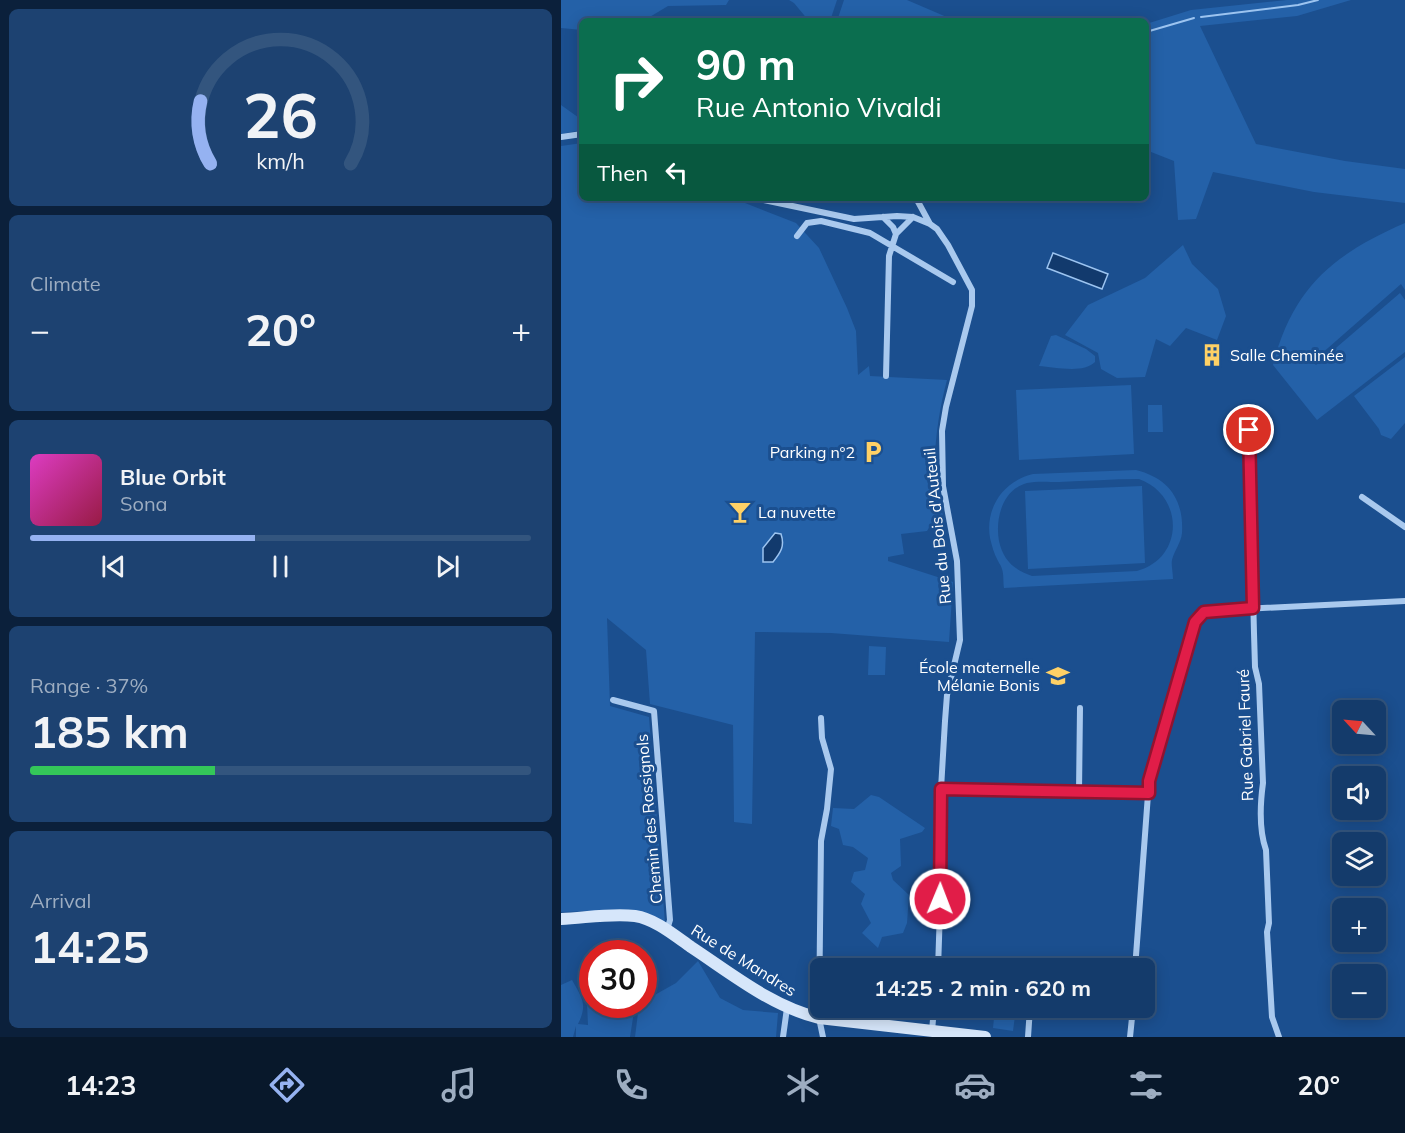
<!DOCTYPE html>
<html lang="en">
<head>
<meta charset="utf-8">
<style>
	body { margin:0; font-family:Mulish,sans-serif; background:#1d4271; color:#f1f3f6; height:100vh; display:flex; flex-direction:column; font-size:22px; white-space:nowrap }
	* { box-sizing:border-box; margin:0 }
	p { font-size:20px; color:#9dadc1 }
	.icon { flex:none; width:33px; height:33px; fill:none; stroke:currentColor; stroke-width:2; stroke-linecap:round; stroke-linejoin:round }
	.map { position:relative; flex:1; overflow:hidden }
	.details { display:flex; flex-direction:column; gap:9px; padding:9px; background:#0b203b; width:561px }
	.details>* { flex:none }
	.guide { position:absolute; left:18px; top:18px; width:570px; height:183px; border-radius:9px; box-shadow:0 3px 15px #0003,0 0 0 2px #33557e; background:#0b6e4f; color:#fff; overflow:hidden }
	.needle { width:39px; rotate:296deg }
	.controls { position:absolute; left:771px; top:700px; display:grid; gap:12px }
	.controls a { display:grid; place-items:center; width:54px; height:54px; border-radius:9px; background:#143b6b; box-shadow:0 3px 15px #0003,0 0 0 2px #33557e; font-size:30px }
	.speed { position:absolute; left:18px; top:940px; display:flex; gap:12px; font-size:30px; font-weight:700; text-align:center }
	.speed>* { display:grid; place-content:center; width:78px; height:78px; border-radius:50%; background:#143b6b; box-shadow:0 3px 15px #0003,0 0 0 2px #33557e; line-height:1 }
	.speed .limit { border:9px solid #d22; background:#fff; color:#111 }
	.pin { position:absolute; display:grid; place-items:center; width:51px; height:51px; color:#fff; margin:-26px; border:3px solid #fff; border-radius:50%; box-shadow:0 2px 6px #0007 }
	.me { position:absolute; width:66px; margin:-33px; rotate:1deg; stroke-linejoin:round; filter:drop-shadow(0 0 4px #0008) }
	.turn { display:flex; align-items:center; gap:21px; height:126px; padding:0 18px; font-size:27px }
	.turn .icon { width:78px; height:78px; stroke-width:2.5 }
	.turn b { display:block; font-size:42px; line-height:51px }
	.then { display:flex; align-items:center; height:57px; padding:0 18px; background:#0003; gap:12px; font-size:22px }
	.big { font-size:45px; font-weight:700; line-height:1.1 }
	.details .card { flex:1; display:flex; flex-direction:column; justify-content:center; gap:9px; min-width:0; padding:0 21px; border-radius:9px; background:#1d4271 }
	.details .dial { align-items:center; gap:0 }
	.dial svg { height:156px; overflow:visible; fill:none; stroke:#33557e; stroke-width:7; stroke-linecap:round; text-anchor:middle }
	.dial text { fill:#f1f3f6; stroke:none }
	.song { display:flex; align-items:center; gap:18px }
	.cover { width:72px; height:72px; border-radius:9px; background:linear-gradient(135deg,hsl(310 70% 55%),hsl(340 70% 35%)) }
	.played { height:6px; border-radius:3px; background:linear-gradient(90deg,#95b2f1 45%,#33557e 45%) }
	.keys { display:flex; justify-content:space-around; direction:ltr }
	.heat { display:flex; justify-content:space-between; align-items:center; font-size:33px; direction:ltr }
	.charge { height:9px; border-radius:4px; background:linear-gradient(90deg,#34c759 37%,#33557e 0) }
	.trip { position:absolute; left:249px; top:958px; width:345px; height:60px; border-radius:9px; background:#143b6b; box-shadow:0 3px 15px #0003,0 0 0 2px #33557e; font-weight:700; line-height:60px; text-align:center }
	.menu { display:flex; height:96px; justify-content:space-around; align-items:center; background:#08182b; color:#9dadc1 }
	.menu .icon { width:42px; height:42px }
	.menu .active { color:#95b2f1 }
	.menu b { font-size:27px; color:#f1f3f6 }
	main { display:flex; flex:1; min-height:0 }
	.map>svg:first-child { display:block }
</style>
</head>
<body>
<main>
<section class="details">
<div class="card dial"><svg viewBox="0 0 100 80">
<path d="M14 69A42 42 0 1 1 86 69"/>
<path d="M14 69A42 42 0 0 1 9 37" stroke="#95b2f1"/>
<text x="50" y="56" font-size="32" font-weight="700">26</text>
<text x="50" y="72" font-size="11">km/h</text>
</svg></div>
<div class="card"><p>Climate</p>
<div class="heat"><a>−</a><b class="big">20°</b><a>+</a></div>
</div>
<div class="card">
<div class="song"><i class="cover"></i><div><b>Blue Orbit</b><p>Sona</p></div></div>
<div class="played"></div>
<div class="keys"><svg class="icon" aria-label="previous" viewBox="0 0 24 24"><path d="M18 5L8 12l10 7zM5 5v14"/></svg><svg class="icon" aria-label="pause" viewBox="0 0 24 24"><path d="M8 5v14M16 5v14"/></svg><svg class="icon" aria-label="next" viewBox="0 0 24 24"><path d="M6 5l10 7-10 7zM19 5v14"/></svg></div>
</div>
<div class="card"><p>Range · 37%</p><b class="big">185 km</b><div class="charge"></div></div>
<div class="card"><p>Arrival</p><b class="big">14:25</b></div>
</section>
<div class="map">
<svg width="844" height="1037" viewBox="0 0 844 1037">
	<rect width="100%" height="100%" fill="#1b4f8f"/>
	<path fill="#2461a8" fill-rule="evenodd" d="M0,0H168L165,5L107,6L82,21H21V30L0,28Z
		M228,0H276L269,21H248L233,3Z
		M283,0H346L395,21H276Z
		M726,0H790L736,16L639,26L695,144L784,161L844,169V203L753,192L652,172L635,219L617,220L613,161L585,150V24L630,10Z
		M0,105L21,120V130L0,134Z
		M21,143V198H162L179,201L235,223L258,248L286,308L295,331L297,375L308,366L309,376L386,380C378,409 371,454 375,484C377,497 381,509 383,522L369,526L366,531L340,534L343,554L327,557V561L392,582L388,642L270,633L194,632L191,824L173,822L172,725L89,704L85,650L46,618L49,706L88,717L104,923L63,910L0,912V146Z
		M844,223V290L840,284L751,362L755,365L839,293L844,300V352L756,420L712,365C732,287 773,254 844,223Z
		M622,245L631,264L657,289L665,316L656,340L625,328L609,346L595,339L584,377L556,378L540,369L537,353L504,335L527,305L584,278Z
		M495,335L525,349L534,356V362C522,374 494,367 478,366L490,336Z
		M844,357V423L830,439L820,435L818,429L793,396Z
		M570,385L573,454L458,460L455,390Z
		M587,405H601L602,432H587Z
		M575,470C607,478 623,499 621,533C620,543 613,551 611,560C610,565 612,573 612,579L443,588C442,582 443,575 441,569C440,565 439,565 437,561C433,554 431,546 429,538C424,508 442,481 472,474ZM578,479C623,495 624,558 576,571L471,576C453,570 442,560 438,541C434,519 441,490 466,483C475,481 488,482 498,482C525,481 551,479 578,479Z
		M581,486L584,563L467,569L464,491Z
		M308,646L325,647L324,675H307Z
		M310,795L318,797L364,828L361,832L339,839L340,866L330,873L332,880L348,895L346,923L342,933L321,937L317,948L301,933L310,923L300,904L304,894L290,882L293,872L304,870L307,858L292,847L282,845L278,829L270,826L272,808L293,809Z
		M137,961L159,998L182,1010L217,1013L215,1037H74L78,1005H82L83,1001L115,983Z
		M11,980C21,998 27,1004 17,1024L27,1025L26,1003L31,1001L32,1005H74L69,1037H15V1026L12,1037H0V985Z
		M434,1008H455L452,1031L432,1028Z"/>
	<path fill="#123a6d" stroke="#9cc4f0" stroke-width="1.5" d="M492,253L547,274L541,289L486,268Z
		M214,533L220,534C224,546 220,552 212,562H202V548Z"/>
	<g fill="none" stroke-linecap="round" stroke-linejoin="round">
		<path stroke="#9cc4f0" stroke-width="2" d="M640,17L737,5L757,0
			M585,32L633,18"/>
		<path stroke="#a9c9ee" stroke-width="6" d="M20,60L21,63
			M0,137L21,134
			M193,198L293,219L336,216L352,217L369,224L376,229L387,245L411,290V306L385,407L381,431L382,486L396,561L399,640L386,695L384,721L380,789V880L377,969
			M355,198L369,224
			M322,217L332,227L335,234L328,256L325,376
			M335,234L352,217
			M236,236L246,223L260,221L309,233L392,282
			M688,431L693,633L694,667L698,684L702,783C699,805 698,830 705,850L708,923L706,932L711,1017L718,1037
			M801,497L844,527
			M52,700L93,711L109,920L106,930
			M260,718L261,738L270,769L266,809L260,841L258,1018L262,1037
			M380,789L588,793
			M518,792L519,708
			M472,969V967
			M574,969L588,781L634,622L643,611L844,601
			M371,1031L373,1008
			M222,1037L226,1008
			M467,1037L469,1008
			M569,1037L572,1008"/>
		<path stroke="#d6e6fa" stroke-width="12" d="M0,919C24,918 50,913 74,916C94,919 113,935 130,947C171,974 210,1006 258,1018L424,1037"/>
	</g>
	<g fill="none" stroke-linecap="round" stroke-linejoin="round">
		<g stroke="#92132f" stroke-width="15">
			<path id="route" d="M379,899L380,789L588,793V781L634,622L643,612L692,608L688,430"/>
		</g>
		<use href="#route" stroke="#e11d48" stroke-width="10"/>
	</g>
	<defs>
		<g id="building-bare" transform="scale(1.8)"><path d="M-4-6H4V6H1V3H-1V6H-4ZM-2.5-4.3h1.7v1.8h-1.7ZM.8-4.3h1.7v1.8H.8ZM-2.5-1h1.7V.8h-1.7ZM.8-1h1.7V.8H.8Z" fill="#ffd166" stroke="#1b4f8f" stroke-width="2.5" paint-order="stroke"/></g>
		<g id="parking-bare" transform="scale(1.8)"><path d="M-3.5-5.5H1a3.5 3.5 0 0 1 0 7H-1V5.5H-3.5ZM-1-3.4V-.6H.8a1.4 1.4 0 0 0 0-2.8Z" fill="#ffd166" stroke="#1b4f8f" stroke-width="2.5" paint-order="stroke"/></g>
		<g id="bar-bare" transform="scale(1.8)"><path d="M-6-5H6L.8 .8V4.5H3.5V6h-7V4.5H-.8V.8Z" fill="#ffd166" stroke="#1b4f8f" stroke-width="2.5" paint-order="stroke"/></g>
		<g id="school-bare" transform="scale(1.8)"><path d="M0-5L7-2L0 1L-7-2ZM-4 1L0 2.5L4 1V4Q0 6-4 4Z" fill="#ffd166" stroke="#1b4f8f" stroke-width="2.5" paint-order="stroke"/></g>
	</defs>
	<g fill-rule="evenodd">
		<use href="#building-bare" x="651" y="355"/>
		<use href="#parking-bare" x="312" y="452"/>
		<use href="#bar-bare" x="179" y="512"/>
		<use href="#school-bare" x="497" y="676"/>
	</g>
	<g text-anchor="middle" dominant-baseline="central" stroke-width="6" stroke-linejoin="round" paint-order="stroke">
		<g font-size="16" fill="#fff" stroke="#1b4f8f" text-anchor="start">
			<text x="669" y="355">Salle Cheminée</text>
			<text x="294" y="452" text-anchor="end">Parking n°2</text>
			<text x="197" y="512">La nuvette</text>
			<text x="479" y="667" text-anchor="end">École maternelle<tspan x="479" dy="18">Mélanie Bonis</tspan></text>
		</g>
		<g font-size="16" fill="#fff" stroke="#1b4f8f">
			<text transform="translate(376 526) rotate(-96)">Rue du Bois d'Auteuil</text>
			<text transform="translate(684 735) rotate(-92)">Rue Gabriel Fauré</text>
			<text transform="translate(88 819) rotate(-95)">Chemin des Rossignols</text>
			<text transform="translate(183 960) rotate(32)">Rue de Mandres</text>
		</g>
	</g>
</svg>
<div class="controls">
<a><svg class="needle" viewBox="-14 -14 28 28"><path d="M0-13l5 13h-10z" fill="#e53935"/><path d="M0 13l5-13h-10z" fill="#9dadc1"/></svg></a>
<a><svg class="icon" aria-label="sound" viewBox="0 0 24 24"><path d="M4 9h4l5-4v14l-5-4H4zM17 9q2 3 0 6"/></svg></a>
<a><svg class="icon" aria-label="layers" viewBox="0 0 24 24"><path d="M12 4l9 5-9 5-9-5zM3 14l9 5 9-5"/></svg></a>
<a>+</a>
<a>−</a>
</div>
<div class="speed"><div class="limit">30</div></div>
<div class="pin" style="left:688px;top:430px;background:#d93025"><svg class="icon" aria-label="arrive" viewBox="0 0 24 24"><path d="M6 21V4h12l-3 4 3 4H6"/></svg></div>
<svg class="me" style="left:379px;top:899px" viewBox="-20 -20 40 40"><circle r="17" fill="#e11d48" stroke="#fff" stroke-width="3"/><path d="M0-11L8 9 0 5-8 9z" fill="#fff"/></svg>
<div class="trip">14:25 · 2 min · 620 m</div>
<div class="guide">
<div class="turn"><svg class="icon" aria-label="right" viewBox="0 0 24 24"><path d="M7 20v-9h11M14 6l5 5-5 5"/></svg><div><b>90 m</b>Rue Antonio Vivaldi</div></div>
<div class="then">Then<svg class="icon" aria-label="left" viewBox="0 0 24 24"><path d="M17 20v-9H6M10 6l-5 5 5 5"/></svg></div>
</div>
</div>
</main>
<nav class="menu">
<b>14:23</b>
<svg class="icon active" aria-label="directions" viewBox="0 0 24 24"><path d="M12 3l9 9-9 9-9-9zM9 14v-3h6M13 9l2 2-2 2"/></svg>
<svg class="icon" aria-label="music" viewBox="0 0 24 24"><path d="M9 18V5l10-2v13"/><circle cx="6" cy="18" r="3"/><circle cx="16" cy="16" r="3"/></svg>
<svg class="icon" aria-label="phone" viewBox="0 0 24 24"><path d="M5 4h4l2 5-3 2q2 4 5 5l2-3 5 2v4C11 20 4 13 5 4z"/></svg>
<svg class="icon" aria-label="climate" viewBox="0 0 24 24"><path d="M12 3v18M4 7l16 10M4 17L20 7"/></svg>
<svg class="icon" aria-label="car" viewBox="0 0 24 24"><path d="M5 17H2v-5l4-1 3-4h7l3 4 3 1v5h-3M9 17h6M6 11h13"/><circle cx="7" cy="17" r="2"/><circle cx="17" cy="17" r="2"/></svg>
<svg class="icon" aria-label="filters" viewBox="0 0 24 24"><path d="M4 7h16M4 17h16"/><circle cx="9" cy="7" r="2"/><circle cx="15" cy="17" r="2"/></svg>
<b>20°</b>
</nav>
</body>
</html>
